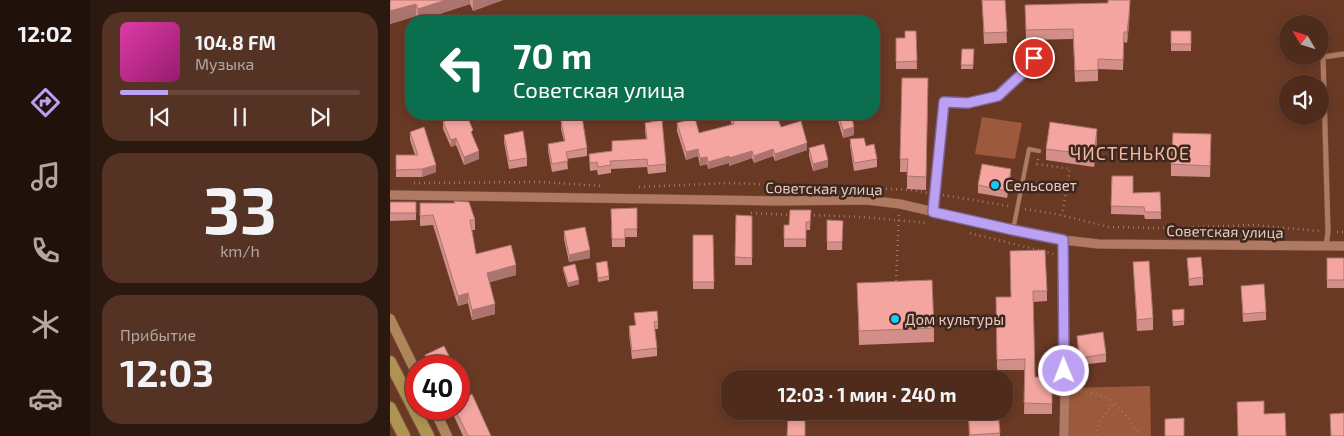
<!DOCTYPE html>
<html lang="ru">
<head>
<meta charset="utf-8">
<style>
	body { margin:0; font-family:"Exo 2",sans-serif; background:#553324; color:#f1f3f6; height:100vh; display:flex; flex-direction:column; font-size:19px; white-space:nowrap }
	* { box-sizing:border-box; margin:0 }
	p { font-size:16px; color:#b3a7a3 }
	.icon { flex:none; width:28px; height:28px; fill:none; stroke:currentColor; stroke-width:2; stroke-linecap:round; stroke-linejoin:round }
	.map { position:relative; flex:1; overflow:hidden }
	.panel { display:flex; flex-direction:column; gap:12px; padding:12px; background:#2b180f; width:300px }
	.panel>* { flex:none }
	.banner { position:absolute; left:15px; top:15px; width:475px; height:105px; border-radius:20px; box-shadow:0 2px 8px #0003,0 0 0 1px #66473a; background:#0b6e4f; color:#fff; overflow:hidden }
	.needle { width:32px; rotate:308deg }
	.tools { position:absolute; left:889px; top:15px; display:grid; gap:10px }
	.tools a { display:grid; place-items:center; width:50px; height:50px; border-radius:50%; background:#4f2b1b; box-shadow:0 2px 8px #0003,0 0 0 1px #66473a; font-size:25px }
	.speed { position:absolute; left:15px; top:355px; display:flex; gap:10px; font-size:25px; font-weight:700; text-align:center }
	.speed>* { display:grid; place-content:center; width:65px; height:65px; border-radius:50%; background:#4f2b1b; box-shadow:0 2px 8px #0003,0 0 0 1px #66473a; line-height:1 }
	.speed .limit { border:8px solid #d22; background:#fff; color:#111 }
	.pin { position:absolute; display:grid; place-items:center; width:42px; height:42px; color:#fff; margin:-21px; border:2px solid #fff; border-radius:50%; box-shadow:0 1px 5px #0007 }
	.me { position:absolute; width:55px; margin:-28px; rotate:359deg; stroke-linejoin:round; filter:drop-shadow(0 0 4px #0008) }
	.turn { display:flex; align-items:center; gap:18px; height:105px; padding:0 25px; font-size:22px }
	.turn .icon { width:65px; height:65px; stroke-width:2.5 }
	.turn b { display:block; font-size:35px; line-height:42px }
	.big { font-size:38px; font-weight:700; line-height:1.1 }
	.panel .tile { flex:1; display:flex; flex-direction:column; justify-content:center; gap:8px; min-width:0; padding:0 18px; border-radius:20px; background:#553324 }
	.panel .dial { align-items:center; gap:0 }
	.dial b { font-size:65px; line-height:1 }
	.song { display:flex; align-items:center; gap:15px }
	.cover { width:60px; height:60px; border-radius:8px; background:linear-gradient(135deg,hsl(320 70% 55%),hsl(320 70% 35%)) }
	.played { height:5px; border-radius:2px; background:linear-gradient(90deg,#bca0f2 20%,#66473a 20%) }
	.keys { display:flex; justify-content:space-around; direction:ltr }
	.trip { position:absolute; left:331px; top:370px; width:292px; height:50px; border-radius:20px; background:#4f2b1b; box-shadow:0 2px 8px #0003,0 0 0 1px #66473a; font-weight:700; line-height:50px; text-align:center }
	main { display:flex; flex:1; min-height:0 }
	.tabs { display:flex; flex-direction:column; width:90px; justify-content:space-around; align-items:center; background:#20110b; color:#b3a7a3 }
	.tabs .icon { width:35px; height:35px }
	.tabs .on { color:#bca0f2 }
	.tabs b { font-size:22px; color:#f1f3f6 }
	.map>svg:first-child { display:block }
</style>
</head>
<body>
<main>
<nav class="tabs">
<b>12:02</b>
<svg class="icon on" aria-label="directions" viewBox="0 0 24 24"><path d="M12 3l9 9-9 9-9-9zM9 14v-3h6M13 9l2 2-2 2"/></svg>
<svg class="icon" aria-label="music" viewBox="0 0 24 24"><path d="M9 18V5l10-2v13"/><circle cx="6" cy="18" r="3"/><circle cx="16" cy="16" r="3"/></svg>
<svg class="icon" aria-label="phone" viewBox="0 0 24 24"><path d="M5 4h4l2 5-3 2q2 4 5 5l2-3 5 2v4C11 20 4 13 5 4z"/></svg>
<svg class="icon" aria-label="climate" viewBox="0 0 24 24"><path d="M12 3v18M4 7l16 10M4 17L20 7"/></svg>
<svg class="icon" aria-label="car" viewBox="0 0 24 24"><path d="M5 17H2v-5l4-1 3-4h7l3 4 3 1v5h-3M9 17h6M6 11h13"/><circle cx="7" cy="17" r="2"/><circle cx="17" cy="17" r="2"/></svg>
</nav>
<section class="panel">
<div class="tile">
<div class="song"><i class="cover"></i><div><b>104.8 FM</b><p>Музыка</p></div></div>
<div class="played"></div>
<div class="keys"><svg class="icon" aria-label="previous" viewBox="0 0 24 24"><path d="M18 5L8 12l10 7zM5 5v14"/></svg><svg class="icon" aria-label="pause" viewBox="0 0 24 24"><path d="M8 5v14M16 5v14"/></svg><svg class="icon" aria-label="next" viewBox="0 0 24 24"><path d="M6 5l10 7-10 7zM19 5v14"/></svg></div>
</div>
<div class="tile dial"><b>33</b><p>km/h</p></div>
<div class="tile"><p>Прибытие</p><b class="big">12:03</b></div>
</section>
<div class="map">
<svg width="954" height="436" viewBox="0 0 954 436">
	<rect width="100%" height="100%" fill="#693924"/>
	<path fill="#9c593c" d="M592,117L632,123L625,159L585,154Z
		M760,386L761,436H676L677,388Z"/>
	<g fill="none" stroke-linecap="round" stroke-linejoin="round">
		<g stroke="#7e5542" stroke-width="5">
			<path id="service" d="M543,211L554,102L578,103L608,96L636,70L652,47
				M623,230L639,149L649,151"/>
		</g>
		<g stroke="#7e5542" stroke-width="6">
			<path id="minor" d="M936,246L938,232L933,57L954,54"/>
		</g>
		<g stroke="#7e5542" stroke-width="10">
			<path id="tertiary" d="M0,195L386,201L477,200L510,204L623,230L673,240L709,244L954,246
				M673,240L675,390L674,436"/>
		</g>
		<g stroke="#7e5542" stroke-width="11">
			<path id="secondary" d="M0,319L26,372
				M44,409L57,436"/>
		</g>
		<g stroke="#7e5542" stroke-width="14">
			<path id="primary" d="M0,362L38,436
				M0,408L14,436"/>
		</g>
		<path stroke="#a17968" stroke-width="2.5" stroke-dasharray="1 4" stroke-linecap="butt" d="M648,159L647,164L680,169L672,215
			M24,183L151,182L211,186
			M249,187L338,183L468,188
			M481,188L522,190L538,193
			M553,195L619,206
			M635,209L666,214L719,227L775,228L864,225L929,231
			M361,213L401,215
			M419,215L472,217L538,223
			M947,232H954
			M580,233L664,254
			M506,281L509,214
			M686,391C701,392 712,394 724,403
			M706,436L709,422L724,403L738,418L748,434V436"/>
		<use href="#service" stroke="#af7962" stroke-width="4"/>
		<use href="#minor" stroke="#af7962" stroke-width="5"/>
		<use href="#tertiary" stroke="#af7962" stroke-width="9"/>
		<use href="#secondary" stroke="#af865a" stroke-width="10"/>
		<use href="#primary" stroke="#ae9353" stroke-width="12"/>
	</g>
	<path fill="#d28e89" d="M0,0H113L83,11L80,4L28,21L26,16L0,24Z
		M592,0H615L617,43L594,44Z
		M740,0L739,25L737,43L734,42L733,70L708,69V81L685,82L683,39L636,40L635,5L718,3Z
		M526,31L527,69H506V38H515Z
		M781,31H801V51H781Z
		M572,49H584L583,69H571Z
		M512,78H538L536,190L517,189V172H510Z
		M53,114H76L89,159L74,165L66,145L61,147L53,129V122L55,121Z
		M338,114H369L370,117L391,127L417,150L385,161L383,156L364,163L362,158L339,166V163L318,169L317,164L310,166L308,156L296,160L287,131V123L309,133L342,125Z
		M446,114H461L464,135L453,138Z
		M171,121L197,148V156L177,159L178,169L162,172L158,151V144L174,141L171,129Z
		M255,123L276,164V172L258,174L257,167L221,169V173L208,175L207,170L200,171L199,154L222,151V141L256,139L255,131Z
		M20,132L46,172L32,177H6V155H25L20,140Z
		M114,135L137,158V166L119,169L114,142Z
		M460,139L476,146L487,159V167L464,171L460,146Z
		M707,140L704,167L656,160V149Z
		M821,145L820,177L781,176V164Z
		M419,148L438,167L423,171L419,156Z
		M722,176L743,193L770,192L771,219H755L754,215L721,214Z
		M621,177L617,198L588,193V185Z
		M0,202L26,213V220L0,221Z
		M30,203L85,220V230H82L86,254L126,275L100,282L105,314L82,320L78,303L68,306L43,225L30,226Z
		M247,208V237H235V247H222L221,209Z
		M421,210L420,230H416V247H394V225H399Z
		M346,215L362,216V265H345Z
		M437,220L453,221L452,250H437Z
		M174,231L200,258L179,262L174,239Z
		M303,235H323L324,289H303Z
		M797,258L813,277V285L799,286Z
		M937,258H954V288H937Z
		M620,261L657,291V301L643,302L645,377H662V414H634L635,370H607L606,297H621Z
		M743,262L763,318V330L747,331Z
		M206,263L219,276V280L208,282Z
		M173,267L189,284L178,287L173,270Z
		M467,283L544,328V342L469,345Z
		M851,286L876,312V320L853,322Z
		M794,309V325L783,326L782,310Z
		M244,313L268,321V329H264L267,348V356L242,359L239,333V326L245,325Z
		M687,336L716,354V362L690,365L687,343Z
		M35,355L64,366H36L35,363Z
		M63,409H69L101,436H73L63,414Z
		M578,411H608L610,436H579Z"/>
	<path fill="#ab746f" d="M56,0H80V4L28,21V9Z
		M83,0H113L83,11Z
		M740,0L739,25L737,43V32Z
		M26,4V16L0,24V11Z
		M464,127V135L453,138V130Z
		M707,129V140L704,167V155Z
		M66,138V145L61,147V140Z
		M417,143V150L385,161V154Z
		M308,149V156L296,160V152Z
		M383,149V156L364,163V156Z
		M89,151V159L74,165V157Z
		M362,151V158L339,166V158Z
		M339,156V163L318,169V162Z
		M317,157V164L310,166V158Z
		M438,160V167L423,171V164Z
		M46,165V172L32,177V169Z
		M621,169V177L617,198V191Z
		M200,250V258L179,262V255Z
		M126,265V275L97,283V273Z
		M189,280V284L178,287V283Z
		M78,293V303L68,306V296Z
		M105,304V314L82,320V310Z"/>
	<path fill="#f4a59f" stroke="#ab746f" d="M0,0H56L28,9L26,4L0,11Z
		M592,0H615L617,32L594,33Z
		M718,0H740L739,15L737,32H734L733,60L708,59V70L685,71L683,29L636,30L635,5L718,3Z
		M515,31H526L527,61L506,62V38H515Z
		M781,31H801V44H781Z
		M572,49H584L583,65H571Z
		M512,78H538L536,177L517,176L518,159H510Z
		M55,114H76L83,130L81,132L89,151L74,157L66,138L61,140L53,122L57,120Z
		M341,114H369L370,117L379,114H386L391,127L411,121L417,143L385,154L383,149L364,156L362,151L339,158V156L318,162L317,157L310,158L308,149L296,152L287,123L305,118L309,133L344,124Z
		M448,114H461L464,127L453,130Z
		M192,117L197,148L176,152L178,161L162,164L158,144L175,141L171,121Z
		M272,120L276,164L258,166L257,159L220,161L221,165L208,167L207,162L200,163L199,154L222,151V141L257,139L255,123Z
		M660,122L707,129L704,155L656,149Z
		M34,127L46,165L32,169L6,170V155H28L20,132Z
		M133,131L137,158L119,161L114,135Z
		M783,133L821,134L820,166L781,164Z
		M474,138L476,146L484,144L487,159L464,163L460,139Z
		M434,144L438,160L423,164L419,148Z
		M592,164L621,169L617,191L588,185Z
		M722,176H743V193L770,192L771,212H755L754,207L721,206Z
		M64,201L79,202L85,220H80L86,254L121,245L126,265L97,273L105,304L82,310L78,293L68,296L43,215L30,216V203H65Z
		M0,202H26V213H0Z
		M247,208V229H235V239H222L221,209Z
		M400,210H421L420,222H416V239H394V225H399Z
		M346,215L362,216V258L345,257Z
		M437,220L453,221L452,242H437Z
		M195,227L200,250L179,255L174,231Z
		M303,235H323L324,282H303Z
		M655,250L657,291H643L645,377H662V404L634,403L635,359L607,360L606,297H621L620,251Z
		M811,257L813,277L799,279L797,258Z
		M937,258H954V280H937Z
		M217,261L219,276L208,278L206,263Z
		M759,261L763,318L747,320L743,262Z
		M185,264L189,280L178,283L173,267Z
		M542,280L544,328L469,331L467,283Z
		M874,284L876,312L853,314L851,286Z
		M794,309V321L783,322L782,310Z
		M267,311L268,321L264,322L267,348L242,351L239,326L246,325L244,313Z
		M713,332L716,354L690,358L687,336Z
		M54,346L64,366H40L35,355Z
		M82,394L101,436H78L65,409H69V400Z
		M874,401V414L895,413L896,436H848L847,402Z
		M578,411H608L610,433L580,435Z
		M954,413V436H941L940,414Z
		M398,417H415V436H397Z
		M794,418V436H775V419Z"/>
	<g fill="none" stroke-linecap="round" stroke-linejoin="round">
		<g stroke="#7a689d" stroke-width="12">
			<path id="route" d="M644,58L636,70L608,96L578,103L554,102L543,212L623,230L673,240L674,371"/>
		</g>
		<use href="#route" stroke="#bca0f2" stroke-width="9"/>
	</g>
	<g fill="#13cafb" stroke="#3e271e" stroke-width="2">
		<circle cx="605" cy="185" r="5"/>
		<circle cx="505" cy="319" r="5"/>
	</g>
	<g text-anchor="middle" dominant-baseline="central" stroke-width="5" stroke-linejoin="round" paint-order="stroke">
		<g font-size="15" fill="#e8cbbe" stroke="#3e271e" text-anchor="start">
			<text x="615" y="185">Сельсовет</text>
			<text x="515" y="319">Дом культуры</text>
		</g>
		<g font-size="15" fill="#e8cbbe" stroke="#3e271e">
			<text transform="translate(434 188) rotate(1)">Советская улица</text>
			<text transform="translate(835 231) rotate(1)">Советская улица</text>
		</g>
		<g font-size="18" letter-spacing="1" fill="#f3b9a0" stroke="#3e271e">
			<text x="740" y="153">ЧИСТЕНЬКОЕ</text>
		</g>
	</g>
</svg>
<div class="tools">
<a><svg class="needle" viewBox="-14 -14 28 28"><path d="M0-13l5 13h-10z" fill="#e53935"/><path d="M0 13l5-13h-10z" fill="#b3a7a3"/></svg></a>
<a><svg class="icon" aria-label="sound" viewBox="0 0 24 24"><path d="M4 9h4l5-4v14l-5-4H4zM17 9q2 3 0 6"/></svg></a>
</div>
<div class="speed"><div class="limit">40</div></div>
<div class="pin" style="left:644px;top:58px;background:#d93025"><svg class="icon" aria-label="arrive" viewBox="0 0 24 24"><path d="M6 21V4h12l-3 4 3 4H6"/></svg></div>
<svg class="me" style="left:674px;top:371px" viewBox="-20 -20 40 40"><circle r="17" fill="#bca0f2" stroke="#fff" stroke-width="3"/><path d="M0-11L8 9 0 5-8 9z" fill="#fff"/></svg>
<div class="trip">12:03 · 1 мин · 240 m</div>
<div class="banner">
<div class="turn"><svg class="icon" aria-label="left" viewBox="0 0 24 24"><path d="M17 20v-9H6M10 6l-5 5 5 5"/></svg><div><b>70 m</b>Советская улица</div></div>
</div>
</div>
</main>
</body>
</html>
